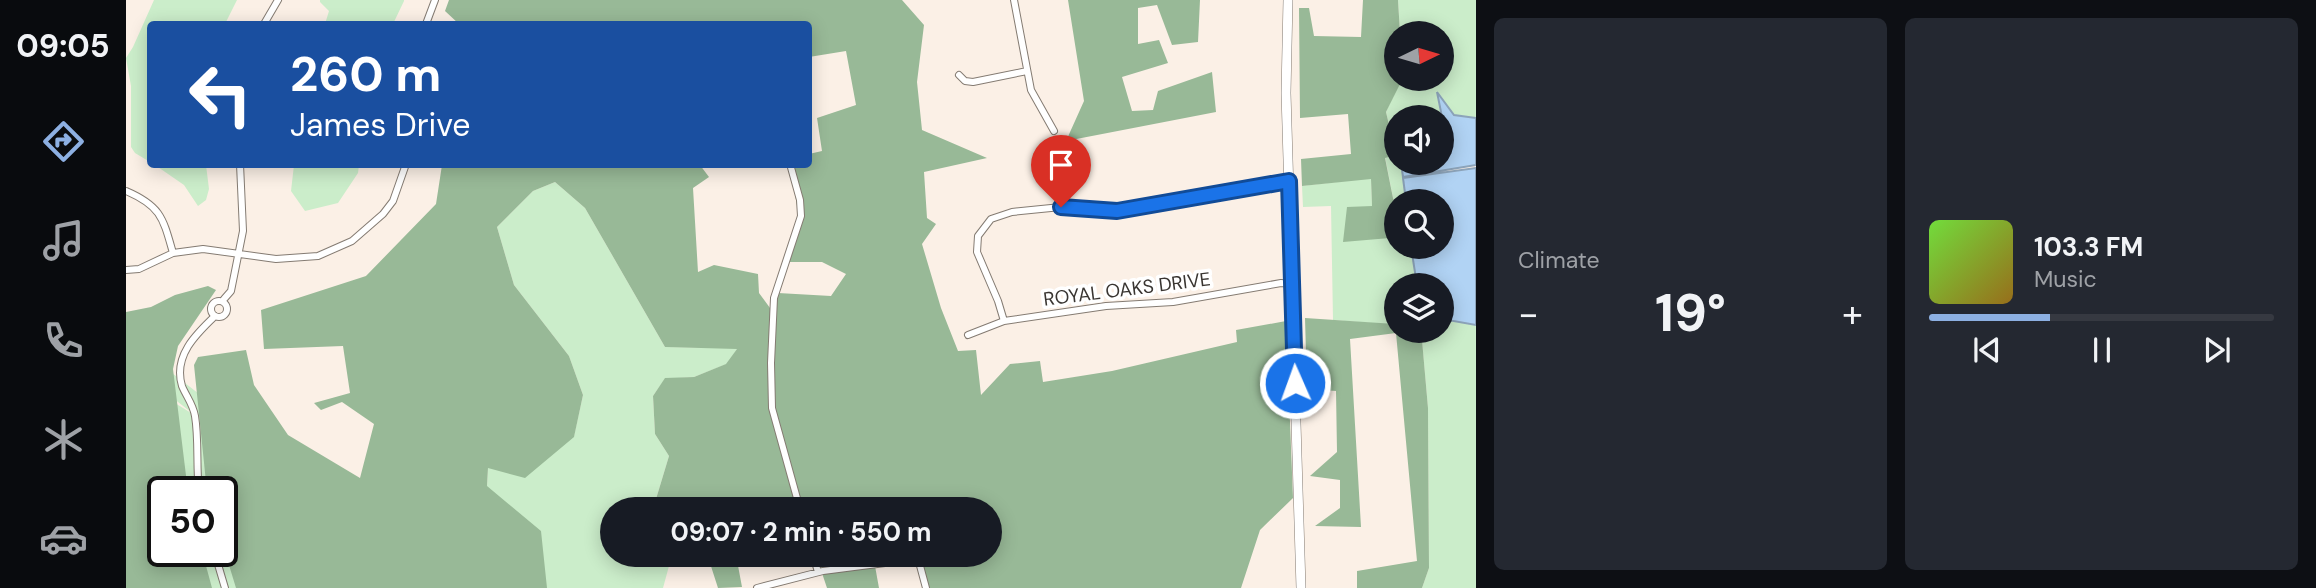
<!DOCTYPE html>
<html lang="en">
<head>
<meta charset="utf-8">
<style>
	body { margin:0; font-family:"DM Sans",sans-serif; background:#242831; color:#f1f3f6; height:100vh; display:flex; flex-direction:column; font-size:26px; white-space:nowrap }
	* { box-sizing:border-box; margin:0 }
	p { font-size:23px; color:#9ea1a6 }
	.icon { flex:none; width:38px; height:38px; fill:none; stroke:currentColor; stroke-width:2; stroke-linecap:round; stroke-linejoin:round }
	.map { position:relative; flex:1; overflow:hidden }
	.drawer { display:flex; flex-direction:column; gap:18px; padding:18px; background:#0d0f14; width:840px }
	.drawer>* { flex:none }
	.top-card { position:absolute; left:21px; top:21px; width:665px; height:147px; border-radius:7px; box-shadow:0 4px 18px #0003; background:#1a4fa0; color:#fff; overflow:hidden }
	.needle { width:46px; rotate:85deg }
	.buttons { position:absolute; left:1258px; top:21px; display:grid; gap:14px }
	.buttons a { display:grid; place-items:center; width:70px; height:70px; border-radius:50%; background:#171b24; box-shadow:0 4px 18px #0003; font-size:35px }
	.speed { position:absolute; left:21px; top:476px; display:flex; gap:14px; font-size:35px; font-weight:700; text-align:center }
	.speed>* { display:grid; place-content:center; width:91px; height:91px; border-radius:50%; background:#171b24; box-shadow:0 4px 18px #0003; line-height:1 }
	.speed .limit { border:4px solid #111; border-radius:10px; background:#fff; color:#111 }
	.pin { position:absolute; display:grid; place-items:center; width:60px; height:60px; color:#fff; margin:-72px -30px; border-radius:50% 50% 50% 0; rotate:-45deg; box-shadow:0 0 7px #0007 }
	.pin .icon { rotate:45deg }
	.me { position:absolute; width:77px; margin:-38px; rotate:358deg; stroke-linejoin:round; filter:drop-shadow(0 0 5px #0008) }
	.turn { display:flex; align-items:center; gap:24px; height:147px; padding:0 28px; font-size:32px }
	.turn .icon { width:91px; height:91px; stroke-width:2.5 }
	.turn b { display:block; font-size:49px; line-height:60px }
	.big { font-size:52px; font-weight:700; line-height:1.1 }
	.drawer .card { flex:1; display:flex; flex-direction:column; justify-content:center; gap:10px; min-width:0; padding:0 24px; border-radius:10px; background:#242831 }
	.song { display:flex; align-items:center; gap:21px }
	.cover { width:84px; height:84px; border-radius:10px; background:linear-gradient(135deg,hsl(100 70% 55%),hsl(40 70% 35%)) }
	.played { height:7px; border-radius:4px; background:linear-gradient(90deg,#8db0e2 35%,#363941 35%) }
	.keys { display:flex; justify-content:space-around; direction:ltr }
	.heat { display:flex; justify-content:space-between; align-items:center; font-size:38px; direction:ltr }
	.drawer .tiles { flex:1; display:grid; gap:18px; grid-template-columns:repeat(2,1fr) }
	.trip { position:absolute; left:474px; top:497px; width:402px; height:70px; border-radius:35px; background:#171b24; box-shadow:0 4px 18px #0003; font-weight:700; line-height:70px; text-align:center }
	main { display:flex; flex:1; min-height:0 }
	.menu { display:flex; flex-direction:column; width:126px; justify-content:space-around; align-items:center; background:#090b0e; color:#9ea1a6 }
	.menu .icon { width:49px; height:49px }
	.menu .current { color:#8db0e2 }
	.menu b { font-size:32px; color:#f1f3f6 }
	.map>svg:first-child { display:block }
</style>
</head>
<body>
<main>
<nav class="menu">
<b>09:05</b>
<svg class="icon current" aria-label="directions" viewBox="0 0 24 24"><path d="M12 3l9 9-9 9-9-9zM9 14v-3h6M13 9l2 2-2 2"/></svg>
<svg class="icon" aria-label="music" viewBox="0 0 24 24"><path d="M9 18V5l10-2v13"/><circle cx="6" cy="18" r="3"/><circle cx="16" cy="16" r="3"/></svg>
<svg class="icon" aria-label="phone" viewBox="0 0 24 24"><path d="M5 4h4l2 5-3 2q2 4 5 5l2-3 5 2v4C11 20 4 13 5 4z"/></svg>
<svg class="icon" aria-label="climate" viewBox="0 0 24 24"><path d="M12 3v18M4 7l16 10M4 17L20 7"/></svg>
<svg class="icon" aria-label="car" viewBox="0 0 24 24"><path d="M5 17H2v-5l4-1 3-4h7l3 4 3 1v5h-3M9 17h6M6 11h13"/><circle cx="7" cy="17" r="2"/><circle cx="17" cy="17" r="2"/></svg>
</nav>
<div class="map">
<svg width="1350" height="588" viewBox="0 0 1350 588">
	<rect width="100%" height="100%" fill="#fbf0e6"/>
	<path fill="#cbedca" fill-rule="evenodd" d="M28,0H111L99,24H24V162L9,153L5,147V86L0,58L7,47Z
		M194,0H278V1L267,24H199L203,11L194,2Z
		M1272,0H1350V118L1328,115L1311,94L1315,117H1270V163H1275L1280,201H1270V213L1259,157L1270,155L1260,112L1275,79H1316V33H1274Z
		M29,165H80L83,189L80,200L72,206L58,185Z
		M168,165V164L233,165L232,173L212,203L179,211L165,191Z
		M1245,178L1246,206L1264,238L1270,228V247H1285L1291,285H1270V325L1207,320L1205,206L1177,207L1176,186Z
		M429,182L459,208L539,347L612,348L601,364L568,377L539,379L527,396L529,434L543,456L527,509H486V555H546L537,588H0L44,400L70,416L43,395L37,366L77,397L232,539L361,486L362,468L448,436L457,395L443,356L388,285L371,227L407,191ZM37,492H96V551H37Z
		M1316,319L1350,325V588H1296L1303,568L1302,408L1296,341L1280,331H1316Z"/>
	<path fill="#98b997" d="M323,0H776L798,25L791,82L796,130L861,158L798,172L801,218L810,224L796,244L815,308L832,351L850,350L855,395L884,364L914,361L917,382L986,371L1111,342L1110,330L1160,321L1167,498L1134,530L1115,588H799L794,562L749,566L753,588H701L690,555H864V509H527L543,456L529,434L527,396L539,378L568,377L600,364L611,349L539,347L459,208L429,182L407,191L371,227L388,285L443,356L457,395L448,437L399,478L362,468L361,486L415,531L421,588H110L96,542V492H81L68,365L72,357L120,350L128,385L162,435L234,478L248,424L216,402L195,410L188,403L224,393L217,346L138,349L135,310L240,276L310,204L316,165H574L583,177L567,188L572,272L588,265L632,274L633,293L644,308L652,293L705,296L720,274L696,262H663L673,217L664,165L682,164L683,154L696,151L691,118L730,105L720,51L683,57L682,24H626L624,21L620,24H333L319,11Z
		M942,0H1074L1072,42L1046,45L1031,5L1012,8V44L1033,40L1042,63L996,77L1006,111L1027,110L1032,91L1086,72L1090,112L940,141L958,101Z
		M1237,0H1272L1274,33H1270V79H1275V82L1260,112L1270,155L1259,158L1270,213V228L1264,238L1217,242L1221,207L1246,206L1245,179L1176,186L1175,159L1225,154L1222,114L1174,118L1173,8H1183L1188,36L1235,37Z
		M82,286L90,290L52,346L47,369L62,492H37V551H76L86,588H0V312L25,307L49,295Z
		M1179,318L1269,324L1270,331H1280L1296,340L1302,408L1303,568L1296,588H1231V571L1291,561L1270,333L1224,339L1235,527L1189,526L1214,508V480L1184,476L1211,452L1210,391L1181,389Z
		M560,555H610L616,587L592,588L583,560L574,563Z"/>
	<path fill="#b1d3f4" stroke="#8da4ba" stroke-width="2" d="M1311,92L1328,115L1350,118V165L1277,177L1275,163H1316V117Z
		M1350,168V325L1316,319V285H1291L1285,247H1316V201H1280L1277,178Z"/>
	<g fill="none" stroke-linecap="round" stroke-linejoin="round">
		<g stroke="#847b72" stroke-width="8">
			<path id="street" d="M888,0L905,90L928,131
				M138,24L152,0
				M300,24L309,0
				M833,75L839,81L847,82L901,71
				M664,164L674,200L675,216L648,298L645,363L646,408L674,509
				M0,191C35,206 37,218 47,253
				M0,270L13,269L47,253L77,249L150,259L192,256L226,241L257,214L267,201L280,164
				M98,299L105,291L117,231L114,164
				M85 309a8 8 0 1 1 16 0a8 8 0 1 1-16 0Z
				M878,321L872,301L851,252L852,236L865,219L886,212L935,207L991,211L1163,182
				M842,335L878,321L980,306L1047,302L1155,283L1166,284
				M73,492C70,467 73,440 69,416C67,404 60,396 56,386C47,356 70,334 89,316
				M88,551L99,588
				M687,555L692,572
				M631,588L697,571L759,563L793,562L800,588"/>
		</g>
		<g stroke="#847b72" stroke-width="10">
			<path id="secondary" d="M1162,0L1160,93L1175,588"/>
		</g>
		<use href="#street" stroke="#fff" stroke-width="6"/>
		<use href="#secondary" stroke="#fff" stroke-width="9"/>
	</g>
	<g fill="none" stroke-linecap="round" stroke-linejoin="round">
		<g stroke="#114b97" stroke-width="18">
			<path id="route" d="M935,207L991,211L1163,181L1169,383"/>
		</g>
		<use href="#route" stroke="#1a73e8" stroke-width="12"/>
	</g>
	<g text-anchor="middle" dominant-baseline="central" stroke-width="7" stroke-linejoin="round" paint-order="stroke">
		<g font-size="19" fill="#393531" stroke="#fff">
			<text transform="translate(1001 289) rotate(-7)">ROYAL OAKS DRIVE</text>
		</g>
	</g>
</svg>
<div class="buttons">
<a><svg class="needle" viewBox="-14 -14 28 28"><path d="M0-13l5 13h-10z" fill="#e53935"/><path d="M0 13l5-13h-10z" fill="#9ea1a6"/></svg></a>
<a><svg class="icon" aria-label="sound" viewBox="0 0 24 24"><path d="M4 9h4l5-4v14l-5-4H4zM17 9q2 3 0 6"/></svg></a>
<a><svg class="icon" aria-label="search" viewBox="0 0 24 24"><circle cx="10" cy="10" r="6"/><path d="M15 15l6 6"/></svg></a>
<a><svg class="icon" aria-label="layers" viewBox="0 0 24 24"><path d="M12 4l9 5-9 5-9-5zM3 14l9 5 9-5"/></svg></a>
</div>
<div class="speed"><div class="limit">50</div></div>
<div class="pin" style="left:935px;top:207px;background:#d93025"><svg class="icon" aria-label="arrive" viewBox="0 0 24 24"><path d="M6 21V4h12l-3 4 3 4H6"/></svg></div>
<svg class="me" style="left:1169px;top:383px" viewBox="-20 -20 40 40"><circle r="17" fill="#1a73e8" stroke="#fff" stroke-width="3"/><path d="M0-11L8 9 0 5-8 9z" fill="#fff"/></svg>
<div class="trip">09:07 · 2 min · 550 m</div>
<div class="top-card">
<div class="turn"><svg class="icon" aria-label="left" viewBox="0 0 24 24"><path d="M17 20v-9H6M10 6l-5 5 5 5"/></svg><div><b>260 m</b>James Drive</div></div>
</div>
</div>
<section class="drawer">
<div class="tiles">
<div class="card"><p>Climate</p>
<div class="heat"><a>−</a><b class="big">19°</b><a>+</a></div>
</div>
<div class="card">
<div class="song"><i class="cover"></i><div><b>103.3 FM</b><p>Music</p></div></div>
<div class="played"></div>
<div class="keys"><svg class="icon" aria-label="previous" viewBox="0 0 24 24"><path d="M18 5L8 12l10 7zM5 5v14"/></svg><svg class="icon" aria-label="pause" viewBox="0 0 24 24"><path d="M8 5v14M16 5v14"/></svg><svg class="icon" aria-label="next" viewBox="0 0 24 24"><path d="M6 5l10 7-10 7zM19 5v14"/></svg></div>
</div>
</div>
</section>
</main>
</body>
</html>
